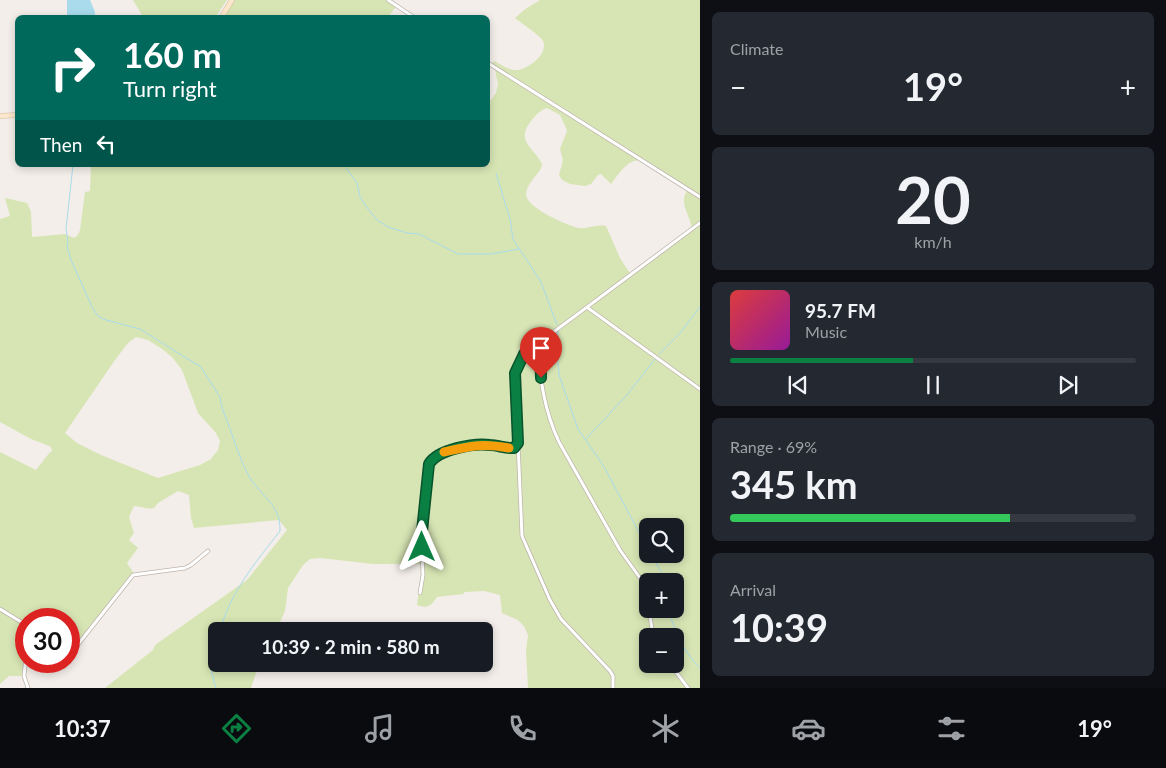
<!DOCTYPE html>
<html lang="en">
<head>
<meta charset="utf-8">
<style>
	body { margin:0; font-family:Lato,sans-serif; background:#242831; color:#f1f3f6; height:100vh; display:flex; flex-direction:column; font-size:19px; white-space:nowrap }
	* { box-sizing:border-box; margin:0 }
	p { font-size:16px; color:#9ea1a6 }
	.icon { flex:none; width:28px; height:28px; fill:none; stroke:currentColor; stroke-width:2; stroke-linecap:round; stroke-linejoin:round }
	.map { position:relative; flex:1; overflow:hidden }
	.panel { display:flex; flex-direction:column; gap:12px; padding:12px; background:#0d0f14; width:466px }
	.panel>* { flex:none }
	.banner { position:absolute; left:15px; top:15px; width:475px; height:152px; border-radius:8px; box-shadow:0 2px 8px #0003; background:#00695c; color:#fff; overflow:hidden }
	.controls { position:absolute; left:639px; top:518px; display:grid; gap:10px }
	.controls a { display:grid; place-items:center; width:45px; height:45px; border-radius:8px; background:#171b24; box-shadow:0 2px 8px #0003; font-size:25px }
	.speed { position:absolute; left:15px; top:608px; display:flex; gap:10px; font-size:25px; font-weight:700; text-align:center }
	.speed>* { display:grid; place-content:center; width:65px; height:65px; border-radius:50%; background:#171b24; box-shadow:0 2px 8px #0003; line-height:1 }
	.speed .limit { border:8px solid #d22; background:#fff; color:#111 }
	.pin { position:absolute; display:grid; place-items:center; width:42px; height:42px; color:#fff; margin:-51px -21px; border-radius:50% 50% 50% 0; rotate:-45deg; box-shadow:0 0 5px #0007 }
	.pin .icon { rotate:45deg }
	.me { position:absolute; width:55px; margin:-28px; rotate:0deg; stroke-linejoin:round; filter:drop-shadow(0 0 4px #0008) }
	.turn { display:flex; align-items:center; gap:18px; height:105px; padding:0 25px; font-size:22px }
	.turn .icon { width:65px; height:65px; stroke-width:2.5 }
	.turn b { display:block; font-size:35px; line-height:42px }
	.then { display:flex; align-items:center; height:48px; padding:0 25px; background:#0003; gap:10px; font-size:19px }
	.big { font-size:38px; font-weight:700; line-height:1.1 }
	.panel .tile { flex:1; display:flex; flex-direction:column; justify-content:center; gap:8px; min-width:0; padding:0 18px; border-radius:8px; background:#242831 }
	.panel .dial { align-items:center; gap:0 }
	.dial b { font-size:65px; line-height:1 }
	.song { display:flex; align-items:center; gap:15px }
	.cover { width:60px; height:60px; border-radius:8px; background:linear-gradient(135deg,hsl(0 70% 55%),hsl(300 70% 35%)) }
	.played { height:5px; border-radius:2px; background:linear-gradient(90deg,#0b8043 45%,#363941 45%) }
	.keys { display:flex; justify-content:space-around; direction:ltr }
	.heat { display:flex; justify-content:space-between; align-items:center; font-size:28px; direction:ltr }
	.charge { height:8px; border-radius:4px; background:linear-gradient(90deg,#34c759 69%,#363941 0) }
	.trip { position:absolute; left:208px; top:622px; width:285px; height:50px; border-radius:8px; background:#171b24; box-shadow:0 2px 8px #0003; font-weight:700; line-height:50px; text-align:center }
	.tab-bar { display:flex; height:80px; justify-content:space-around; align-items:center; background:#090b0e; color:#9ea1a6 }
	.tab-bar .icon { width:35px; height:35px }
	.tab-bar .selected { color:#0b8043 }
	.tab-bar b { font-size:22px; color:#f1f3f6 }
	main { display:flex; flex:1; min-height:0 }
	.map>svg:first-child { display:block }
</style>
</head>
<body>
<main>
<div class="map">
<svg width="700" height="688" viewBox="0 0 700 688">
	<rect width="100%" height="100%" fill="#f3eee9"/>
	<path fill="#d7e5b4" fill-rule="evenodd" d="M133,0H227L215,18L143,17Z
		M231,0H390L400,6L394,9L388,17L220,18Z
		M540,0H700V688H528L526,651L528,635L524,626L518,620L502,613L500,595L484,591L465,592L463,594L437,597C431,606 428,609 417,605L422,564H373L320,558L310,559L303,565L288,588L285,611L280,622L274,631H216V664H259L251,688H105L153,650L155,645L247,580L287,530L279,520L194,528L191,518L189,495L178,491L158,503L154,508C147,510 141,506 134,506L129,517L134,533L129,540L138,548L127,563L135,575L75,650L69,653V619H26V651L22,676H9L0,684V452L36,470L50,452H52L51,447L47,445L31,439L0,422V219L10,216L5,198L27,203L31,212L32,237L65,234L74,238L78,235L80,230L85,192L90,191L91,165H488V104L496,93L498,84L495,69L492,64L494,61C501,64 507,70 516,70C527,70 549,54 543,41C540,35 522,24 515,18L524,10ZM547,108L560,115L566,128L567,131L560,149L563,160L559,175L562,180L570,184L585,186L591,184L598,175L601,174L611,184C620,173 626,160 641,160L688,188C687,192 684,195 684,199C683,210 692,219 692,231L631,275L620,258L606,226C596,224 588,229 579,228C568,226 525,207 526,194C528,180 541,174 542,164C534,147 515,142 531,121C536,115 540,110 547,108ZM136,337L148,340L162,349L172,357L182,370L198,413L216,433L220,441L218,450L211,459L200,465L158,478L101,455L77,443L65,433L115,360L128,343ZM648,526H675V554H648ZM648,581H675V609H648ZM648,636H675V664H648Z"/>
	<path fill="#a9dbec" d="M67,0H90L95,12V17H66H67Z"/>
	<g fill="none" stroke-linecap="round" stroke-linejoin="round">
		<path stroke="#a9dbec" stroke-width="1" d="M73,165L66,229L68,242L67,247L71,260L93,309L99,317L106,320L140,329L186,358L200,366L220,397L222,408C232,431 238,457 250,478C262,497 281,505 280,531C256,562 230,592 220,631
			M346,168L357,183L360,197L368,209L377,220L388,227L407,233L419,234L458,254H491L519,249
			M496,173L510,219L513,239L541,282L557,325
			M558,331L557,353L559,375L578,429L603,465L648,549
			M659,354L680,333L700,307
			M586,439L626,396L655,359
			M651,554L660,570L665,581
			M668,609C675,630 683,652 700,668
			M216,688L211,671L216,646"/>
		<g stroke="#beb4ac" stroke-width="4.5">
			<path id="street" d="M388,0L415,18
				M488,63L700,197
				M588,308L700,389
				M540,343C538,376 545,412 559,442L620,550L645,585L648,597
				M420,593L423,575L421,531L429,464C438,450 471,444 487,444C496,445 503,448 511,449L518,443
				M0,609L26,625
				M649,609L653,636
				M69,651L76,647L133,575L185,568L191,565L208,551
				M26,657L24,676L28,688
				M670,664L688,688
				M613,688V676L610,671L561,619L550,600L522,536L515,373L524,354L700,223"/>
		</g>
		<g stroke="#d3bc9e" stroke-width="5.5">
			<path id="secondary" d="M221,18L232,0
				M0,116L18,115"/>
		</g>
		<use href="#street" stroke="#fff" stroke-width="3"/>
		<use href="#secondary" stroke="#fbe7cb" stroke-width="4.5"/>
	</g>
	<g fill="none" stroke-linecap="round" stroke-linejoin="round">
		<g stroke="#07532c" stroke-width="12">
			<path id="route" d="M422,547V531L429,464C438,449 474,443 490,445C498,445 506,449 514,448L518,443L515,373L524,354L540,342L541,378"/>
		</g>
		<use href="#route" stroke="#0b8043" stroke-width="9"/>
		<path stroke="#f59e0b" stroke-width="9" d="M444,452C471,446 482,443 509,448"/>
	</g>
</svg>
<div class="controls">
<a><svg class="icon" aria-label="search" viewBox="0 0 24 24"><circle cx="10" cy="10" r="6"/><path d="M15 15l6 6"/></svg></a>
<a>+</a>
<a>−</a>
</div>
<div class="speed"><div class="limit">30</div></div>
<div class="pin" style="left:541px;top:378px;background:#d93025"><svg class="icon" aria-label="arrive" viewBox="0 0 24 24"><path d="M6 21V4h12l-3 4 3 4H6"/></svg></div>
<svg class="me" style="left:422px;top:547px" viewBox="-20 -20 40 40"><path d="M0-17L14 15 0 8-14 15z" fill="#0b8043" stroke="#fff" stroke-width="4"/></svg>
<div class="trip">10:39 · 2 min · 580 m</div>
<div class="banner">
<div class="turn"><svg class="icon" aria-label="right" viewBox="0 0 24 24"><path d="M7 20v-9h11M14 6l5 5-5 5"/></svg><div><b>160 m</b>Turn right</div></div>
<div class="then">Then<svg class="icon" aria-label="left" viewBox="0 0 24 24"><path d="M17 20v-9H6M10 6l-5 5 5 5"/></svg></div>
</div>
</div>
<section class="panel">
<div class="tile"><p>Climate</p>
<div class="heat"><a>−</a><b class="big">19°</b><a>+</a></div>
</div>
<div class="tile dial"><b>20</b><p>km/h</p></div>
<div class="tile">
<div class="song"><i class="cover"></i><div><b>95.7 FM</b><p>Music</p></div></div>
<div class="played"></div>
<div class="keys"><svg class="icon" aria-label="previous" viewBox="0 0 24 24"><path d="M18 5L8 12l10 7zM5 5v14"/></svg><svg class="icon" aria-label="pause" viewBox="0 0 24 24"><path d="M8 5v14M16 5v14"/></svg><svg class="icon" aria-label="next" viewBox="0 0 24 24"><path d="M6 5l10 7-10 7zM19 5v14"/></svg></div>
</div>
<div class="tile"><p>Range · 69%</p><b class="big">345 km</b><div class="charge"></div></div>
<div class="tile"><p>Arrival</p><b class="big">10:39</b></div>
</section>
</main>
<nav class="tab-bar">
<b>10:37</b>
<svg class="icon selected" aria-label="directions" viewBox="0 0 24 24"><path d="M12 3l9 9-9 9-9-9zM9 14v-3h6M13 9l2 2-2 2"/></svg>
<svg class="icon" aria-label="music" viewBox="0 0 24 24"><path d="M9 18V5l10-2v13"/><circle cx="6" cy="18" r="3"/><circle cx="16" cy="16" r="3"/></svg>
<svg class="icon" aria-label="phone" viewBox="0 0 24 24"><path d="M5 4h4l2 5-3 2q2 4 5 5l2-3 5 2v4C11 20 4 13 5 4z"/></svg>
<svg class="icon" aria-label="climate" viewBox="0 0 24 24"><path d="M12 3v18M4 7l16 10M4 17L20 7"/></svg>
<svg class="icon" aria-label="car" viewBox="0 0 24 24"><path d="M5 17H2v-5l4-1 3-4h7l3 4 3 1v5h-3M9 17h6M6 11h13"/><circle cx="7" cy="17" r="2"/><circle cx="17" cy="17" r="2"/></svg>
<svg class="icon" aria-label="filters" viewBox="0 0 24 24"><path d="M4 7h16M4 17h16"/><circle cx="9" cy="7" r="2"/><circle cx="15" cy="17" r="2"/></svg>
<b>19°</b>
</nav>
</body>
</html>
